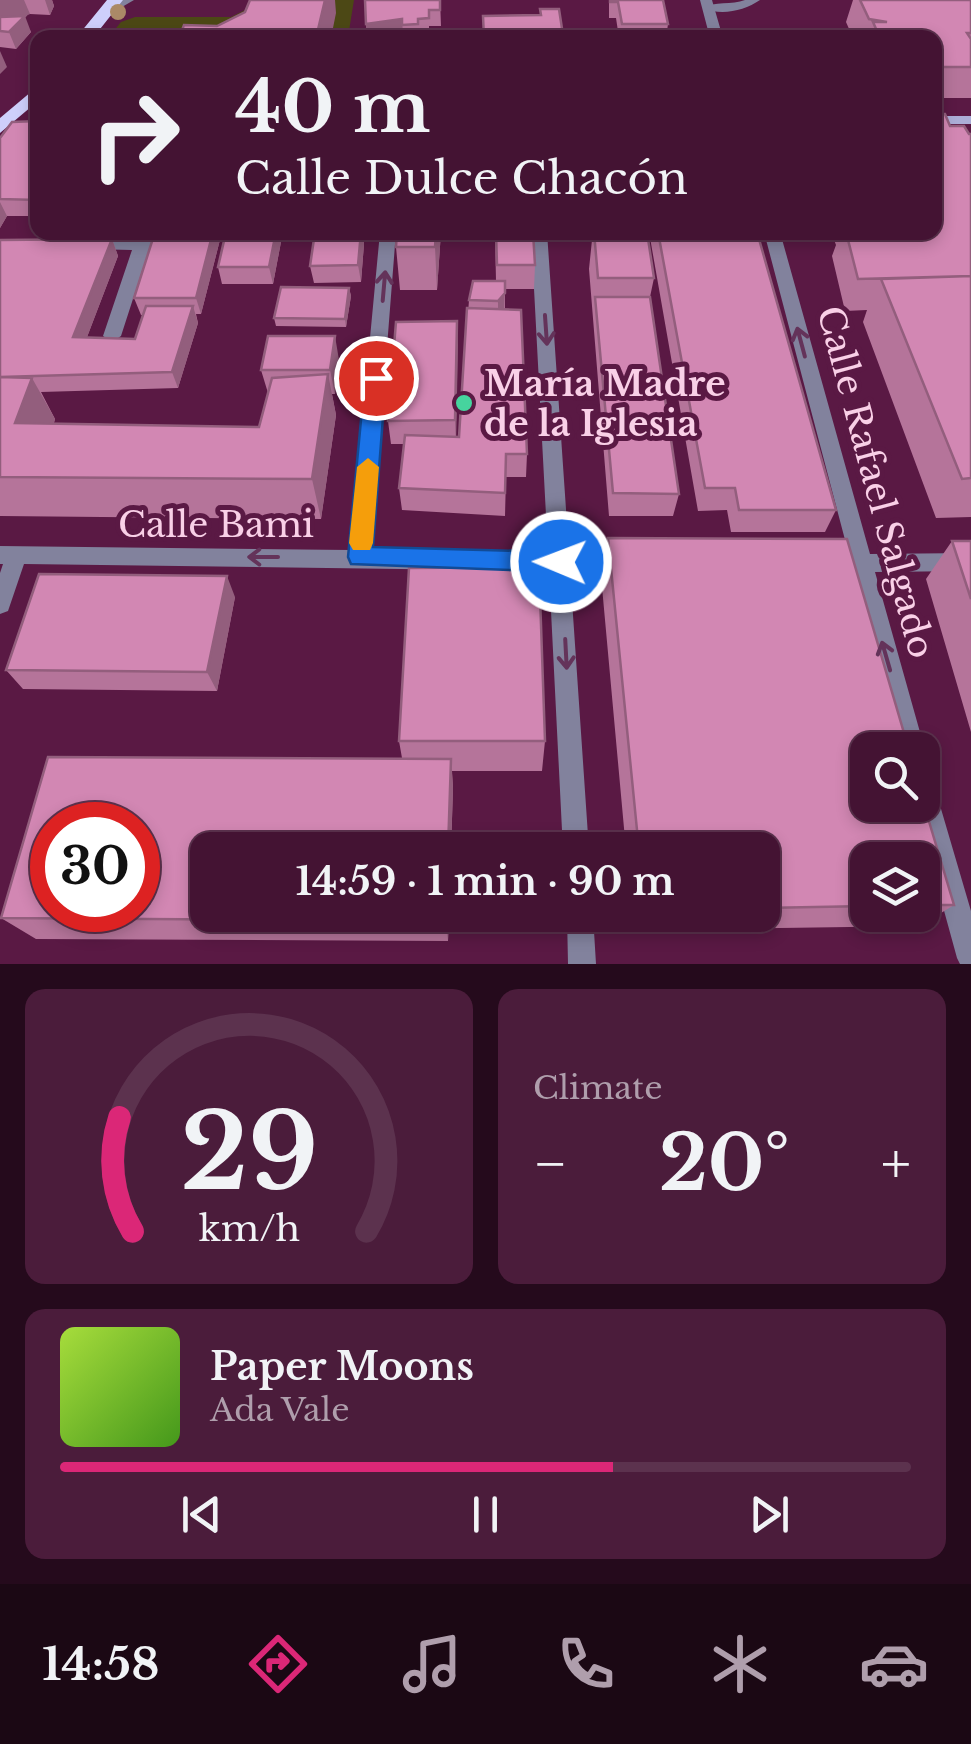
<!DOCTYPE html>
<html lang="en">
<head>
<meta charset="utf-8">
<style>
	body { margin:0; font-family:"Libre Baskerville",serif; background:#4b1c3b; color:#f1f3f6; height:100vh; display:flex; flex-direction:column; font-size:38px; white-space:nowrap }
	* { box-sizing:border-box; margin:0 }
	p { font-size:32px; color:#af9eac }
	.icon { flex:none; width:55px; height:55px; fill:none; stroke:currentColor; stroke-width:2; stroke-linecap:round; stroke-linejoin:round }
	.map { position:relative; height:964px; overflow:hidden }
	.drawer { display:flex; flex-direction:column; gap:25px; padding:25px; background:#250a1c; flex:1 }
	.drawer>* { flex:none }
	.hud { position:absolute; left:30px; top:30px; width:912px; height:210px; border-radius:20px; box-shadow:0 5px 15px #0003,0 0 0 2px #5c324e; background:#441333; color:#f1f3f6; overflow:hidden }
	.buttons { position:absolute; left:850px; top:732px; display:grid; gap:20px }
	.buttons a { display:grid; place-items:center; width:90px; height:90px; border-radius:20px; background:#441333; box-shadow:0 5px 15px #0003,0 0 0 2px #5c324e; font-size:50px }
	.speed { position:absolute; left:30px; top:802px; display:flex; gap:20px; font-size:50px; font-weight:700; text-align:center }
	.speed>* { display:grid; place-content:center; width:130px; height:130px; border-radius:50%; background:#441333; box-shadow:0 5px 15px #0003,0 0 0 2px #5c324e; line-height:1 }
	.speed .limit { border:15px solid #d22; background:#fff; color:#111 }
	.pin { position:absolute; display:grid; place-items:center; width:85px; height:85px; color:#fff; margin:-42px; border:5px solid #fff; border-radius:50%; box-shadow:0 2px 10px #0007 }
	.me { position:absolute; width:110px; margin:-55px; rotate:271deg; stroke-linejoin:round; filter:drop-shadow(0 0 8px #0008) }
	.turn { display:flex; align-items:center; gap:35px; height:210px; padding:0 40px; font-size:45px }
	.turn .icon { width:130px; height:130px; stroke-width:2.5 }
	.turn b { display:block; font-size:70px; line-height:85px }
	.big { font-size:75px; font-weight:700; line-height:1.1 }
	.drawer .tile { flex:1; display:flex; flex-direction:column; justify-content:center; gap:15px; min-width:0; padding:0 35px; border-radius:20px; background:#4b1c3b }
	.drawer .dial { align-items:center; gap:0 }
	.dial svg { height:260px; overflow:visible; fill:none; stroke:#5c324e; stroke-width:7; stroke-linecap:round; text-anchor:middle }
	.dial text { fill:#f1f3f6; stroke:none }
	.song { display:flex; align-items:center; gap:30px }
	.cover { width:120px; height:120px; border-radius:15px; background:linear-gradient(135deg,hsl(80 70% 55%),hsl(100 70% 35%)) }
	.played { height:10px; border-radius:5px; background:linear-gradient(90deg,#db2777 65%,#5c324e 65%) }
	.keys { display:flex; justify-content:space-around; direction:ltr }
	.heat { display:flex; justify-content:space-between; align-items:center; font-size:55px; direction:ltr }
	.drawer .tiles { flex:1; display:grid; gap:25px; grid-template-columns:1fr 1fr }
	.tile:last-child { grid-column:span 2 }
	.trip { position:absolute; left:190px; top:832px; width:590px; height:100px; border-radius:20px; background:#441333; box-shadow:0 5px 15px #0003,0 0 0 2px #5c324e; font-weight:700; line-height:100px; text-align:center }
	.tabs { display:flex; height:160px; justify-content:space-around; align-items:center; background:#1b0814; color:#af9eac }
	.tabs .icon { width:70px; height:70px }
	.tabs .current { color:#db2777 }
	.tabs b { font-size:45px; color:#f1f3f6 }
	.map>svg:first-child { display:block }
</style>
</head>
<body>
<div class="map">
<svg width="971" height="964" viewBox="0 0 971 964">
	<rect width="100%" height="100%" fill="#5a1944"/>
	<path fill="#4c4815" d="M265,0H354L348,37L108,38L121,22L135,17H231Z"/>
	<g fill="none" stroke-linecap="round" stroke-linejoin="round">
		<path fill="#82829d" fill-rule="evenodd" d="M121,0H134L110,14L100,12Z
			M745,0H760C744,11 721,16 703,8C714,1 732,5 745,0Z
			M294,232H394L395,234L388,239H300L295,237Z"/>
		<path fill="#82829d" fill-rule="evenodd" d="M700,0H712L723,38H710Z
			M139,232L154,234L121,336L112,342L103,336L132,250L89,249L81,244L89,239L136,240Z
			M380,232H396L371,551L548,553L531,232H547L569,553L629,554L637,557L640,563L637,569L629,572L570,571L589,850H563L549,571L24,564L8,611L0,614V573L3,564H0V546L350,550Z
			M764,232H780L870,554L971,553V571L875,572L925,750L922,756V750H901L854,573L820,570L817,564L820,558L849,555Z
			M922,773L931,776L934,785L971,911V964H960L957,958L915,805H922Z
			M567,915H593L596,964H568Z"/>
		<path fill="#acadd7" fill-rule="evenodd" d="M935,116H971V124H935Z"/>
		<path fill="#cecffb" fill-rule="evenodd" d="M107,0H123L93,38H76Z
			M38,86V101L0,133V118Z"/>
	</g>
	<circle fill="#ab8967" cx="118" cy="12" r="8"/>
	<path fill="#b5749a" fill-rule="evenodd" d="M0,0H52L54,6L50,15L30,14L22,16L31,32L16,49L0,47Z
		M440,0L441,26H429V35H419V38H403V35L387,38H367L366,24Z
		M609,0H663L668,24L666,38H619L616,18H609Z
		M853,0H971V98H935V38H853L846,22Z
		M540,9L563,35L562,38H483L540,15Z
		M38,121V216H7L0,228V138Z
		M950,126L971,134V517L936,518L863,322L867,310L845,311L832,256L836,245L831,232H935Z
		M155,232H222L201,314H196L198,323L178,388L41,392L55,419L54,423L259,427L268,393L261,370L339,360L335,394H332L336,415L321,519L0,516V240L112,239L118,256L87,337L135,339L143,315H141L134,298Z
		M226,232H279L281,242L273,284H222L218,267Z
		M315,232H362L364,244L361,282L314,283L310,266Z
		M441,232L437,290H400L396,247Z
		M495,232L535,265L534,289H505V309L527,454L526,477H506L505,516L402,510L399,488L404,444H391L388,421L457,321L456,437H459L469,300L496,281Z
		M570,232H647L654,278L650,297L679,494L673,516H609L589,269L592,240L570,239Z
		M649,232H757L836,510L825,532H731L727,510L698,511Z
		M349,288L351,296L346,327L276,326L274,318Z
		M608,538L847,539L909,750H868V805H922V798L954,905L920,926L633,930L632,915H762V850H626L601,576ZM868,860H922V915H868Z
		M952,541H971V732L926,579Z
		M235,597L217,691L23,689L6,670Z
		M399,741H545L542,771H452L453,788L451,850H208L449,915L448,941L36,939L1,918L402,758Z"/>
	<path fill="#935e7d" d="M0,0H24L30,14L0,23Z
		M45,0H52L54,6L50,15Z
		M325,0H335L336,13L331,38H316Z
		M25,16L31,32L16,49L9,32Z
		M402,19L403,35L387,38H367L366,24Z
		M0,51L7,67L0,74Z
		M0,202L7,216L0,228Z
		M213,232H222L201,314L196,298Z
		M276,232H279L281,242L273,284L269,267Z
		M361,232L364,244L361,282L358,265Z
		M436,232H441L437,290L435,247Z
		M112,239L118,256L81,353L73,337Z
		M505,281L504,317L498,326V301Z
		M349,288L351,296L346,327L345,319Z
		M193,306L198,323L178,388L172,372Z
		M457,321L458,345L456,444L455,420Z
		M335,336L339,360L335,394L330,370Z
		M328,374L336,415L321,519L312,479Z
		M32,378L55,419L40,463L15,423Z
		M227,576L235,597L217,691L207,672Z
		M451,759L453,788L451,850H448Z
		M446,915H449L448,941L446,921Z"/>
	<path fill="#d287b3" stroke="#935e7d" stroke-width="2.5" fill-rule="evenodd" d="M250,0H325L316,38H179L184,25L217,26L245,12Z
		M365,0H440V10H429V18L418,19V24L402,25V19L366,24Z
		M610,0H663L668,24H622L618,2H610Z
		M860,0H971V33H967L971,39V67H935V38H880L873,22H887L869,19Z
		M540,9H559L563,35H546V38H484L483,16L541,15Z
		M25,16L9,32L0,31V17Z
		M935,114H945L950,126H964L969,134H971V276L858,279L846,232H935Z
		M38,121V200L0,199V138L12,122Z
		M155,232H213L196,298H134Z
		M226,232H276L269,267H218Z
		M315,232H361L358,265L310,266Z
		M397,232H436L435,247H396Z
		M496,232H533L535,265H497Z
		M594,232H647L654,278H598Z
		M658,232H757L836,510H739L735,488H705Z
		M112,239L73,337L135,339L146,306H193L172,372L0,377V240Z
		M971,276V478L962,479L881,279Z
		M473,281H505V293L498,301L469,300Z
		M281,287L349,288L345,319L274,318Z
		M595,297H650L679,494L613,493Z
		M467,308L521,310L527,454H506L505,493L399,488L405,435L459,437Z
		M457,321L455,420L388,421L396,322Z
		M268,336H335L330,370H261Z
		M328,374L312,479L0,477V377L32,378L15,423L259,427L272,378Z
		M608,538L847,539L909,750H868V805H922V798L954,905H922V860H868V906L762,908V850H639Z
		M952,541H971V599Z
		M539,567L545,741H399L409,568Z
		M39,574L227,576L207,672L6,670Z
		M48,757L451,759L448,850H208V915H446V921L1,918ZM52,825H138V910H52Z"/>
	<defs><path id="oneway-shaft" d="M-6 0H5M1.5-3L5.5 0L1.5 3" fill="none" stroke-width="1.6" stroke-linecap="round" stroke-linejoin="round" transform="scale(2.5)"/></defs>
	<g stroke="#64335a">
		<use href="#oneway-shaft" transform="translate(384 286) rotate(-85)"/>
		<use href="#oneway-shaft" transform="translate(546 330) rotate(86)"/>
		<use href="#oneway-shaft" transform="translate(801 342) rotate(-105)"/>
		<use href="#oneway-shaft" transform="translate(263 557) rotate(-180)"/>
		<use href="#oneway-shaft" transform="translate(566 654) rotate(87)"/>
		<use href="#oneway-shaft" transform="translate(886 656) rotate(-106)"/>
	</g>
	<path fill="#1a73e8" stroke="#114b97" stroke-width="2.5" d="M376,370L386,378L373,547L561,552L570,555L573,562L570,569L561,572L351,564L348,557L365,378Z"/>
	<path fill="#f59e0b" d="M368,458L379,467L373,543L370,550H353L349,543L357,467Z"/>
	<circle fill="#46d49e" stroke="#5a1944" stroke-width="4" cx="464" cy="403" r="10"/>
	<g text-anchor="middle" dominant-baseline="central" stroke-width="10" stroke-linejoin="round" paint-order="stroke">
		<g font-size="35" font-weight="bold" fill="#f9d0e7" stroke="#5a1944" text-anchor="start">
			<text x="484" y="383">María Madre<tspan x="484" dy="40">de la Iglesia</tspan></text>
		</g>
		<g font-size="35" fill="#f9d0e7" stroke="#5a1944">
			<text transform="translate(876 482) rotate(75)">Calle Rafael Salgado</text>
			<text x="216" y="524">Calle Bami</text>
		</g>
	</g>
</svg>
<div class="buttons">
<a><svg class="icon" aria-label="search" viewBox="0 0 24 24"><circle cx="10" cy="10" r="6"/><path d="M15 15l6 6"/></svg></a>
<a><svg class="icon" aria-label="layers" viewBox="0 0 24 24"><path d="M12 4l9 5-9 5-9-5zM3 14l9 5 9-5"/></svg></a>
</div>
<div class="speed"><div class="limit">30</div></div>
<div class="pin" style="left:376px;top:378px;background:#d93025"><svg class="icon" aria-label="arrive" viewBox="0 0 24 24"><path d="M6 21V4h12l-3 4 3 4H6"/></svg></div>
<svg class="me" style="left:561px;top:562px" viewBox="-20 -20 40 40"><circle r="17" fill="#1a73e8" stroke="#fff" stroke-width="3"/><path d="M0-11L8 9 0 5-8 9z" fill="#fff"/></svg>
<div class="trip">14:59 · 1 min · 90 m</div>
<div class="hud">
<div class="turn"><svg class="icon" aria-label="right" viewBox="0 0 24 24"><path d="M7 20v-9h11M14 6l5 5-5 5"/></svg><div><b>40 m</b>Calle Dulce Chacón</div></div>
</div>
</div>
<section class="drawer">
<div class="tiles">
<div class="tile dial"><svg viewBox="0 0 100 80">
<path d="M14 69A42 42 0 1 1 86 69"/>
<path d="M14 69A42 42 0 0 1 10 34" stroke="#db2777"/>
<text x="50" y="56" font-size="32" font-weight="700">29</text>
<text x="50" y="72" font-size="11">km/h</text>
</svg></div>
<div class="tile"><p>Climate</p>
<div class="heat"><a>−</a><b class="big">20°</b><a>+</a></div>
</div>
<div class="tile">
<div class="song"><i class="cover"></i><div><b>Paper Moons</b><p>Ada Vale</p></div></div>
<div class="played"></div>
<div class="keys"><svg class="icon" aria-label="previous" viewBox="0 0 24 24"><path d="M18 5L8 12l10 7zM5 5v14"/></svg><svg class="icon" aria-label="pause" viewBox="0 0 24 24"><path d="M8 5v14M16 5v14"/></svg><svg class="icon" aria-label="next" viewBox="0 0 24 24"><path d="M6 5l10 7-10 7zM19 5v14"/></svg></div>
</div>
</div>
</section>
<nav class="tabs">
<b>14:58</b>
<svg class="icon current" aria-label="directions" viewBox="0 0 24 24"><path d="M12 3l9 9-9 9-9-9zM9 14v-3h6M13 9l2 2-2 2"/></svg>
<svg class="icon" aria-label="music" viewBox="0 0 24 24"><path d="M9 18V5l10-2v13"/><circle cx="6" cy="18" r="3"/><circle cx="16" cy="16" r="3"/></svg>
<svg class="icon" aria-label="phone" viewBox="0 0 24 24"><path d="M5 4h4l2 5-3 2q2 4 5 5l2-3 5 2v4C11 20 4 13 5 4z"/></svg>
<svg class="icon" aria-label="climate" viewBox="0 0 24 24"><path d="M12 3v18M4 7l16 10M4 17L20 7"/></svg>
<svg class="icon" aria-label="car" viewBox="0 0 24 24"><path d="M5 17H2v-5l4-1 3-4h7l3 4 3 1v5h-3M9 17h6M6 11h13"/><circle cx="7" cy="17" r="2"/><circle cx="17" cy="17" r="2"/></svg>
</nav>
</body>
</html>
